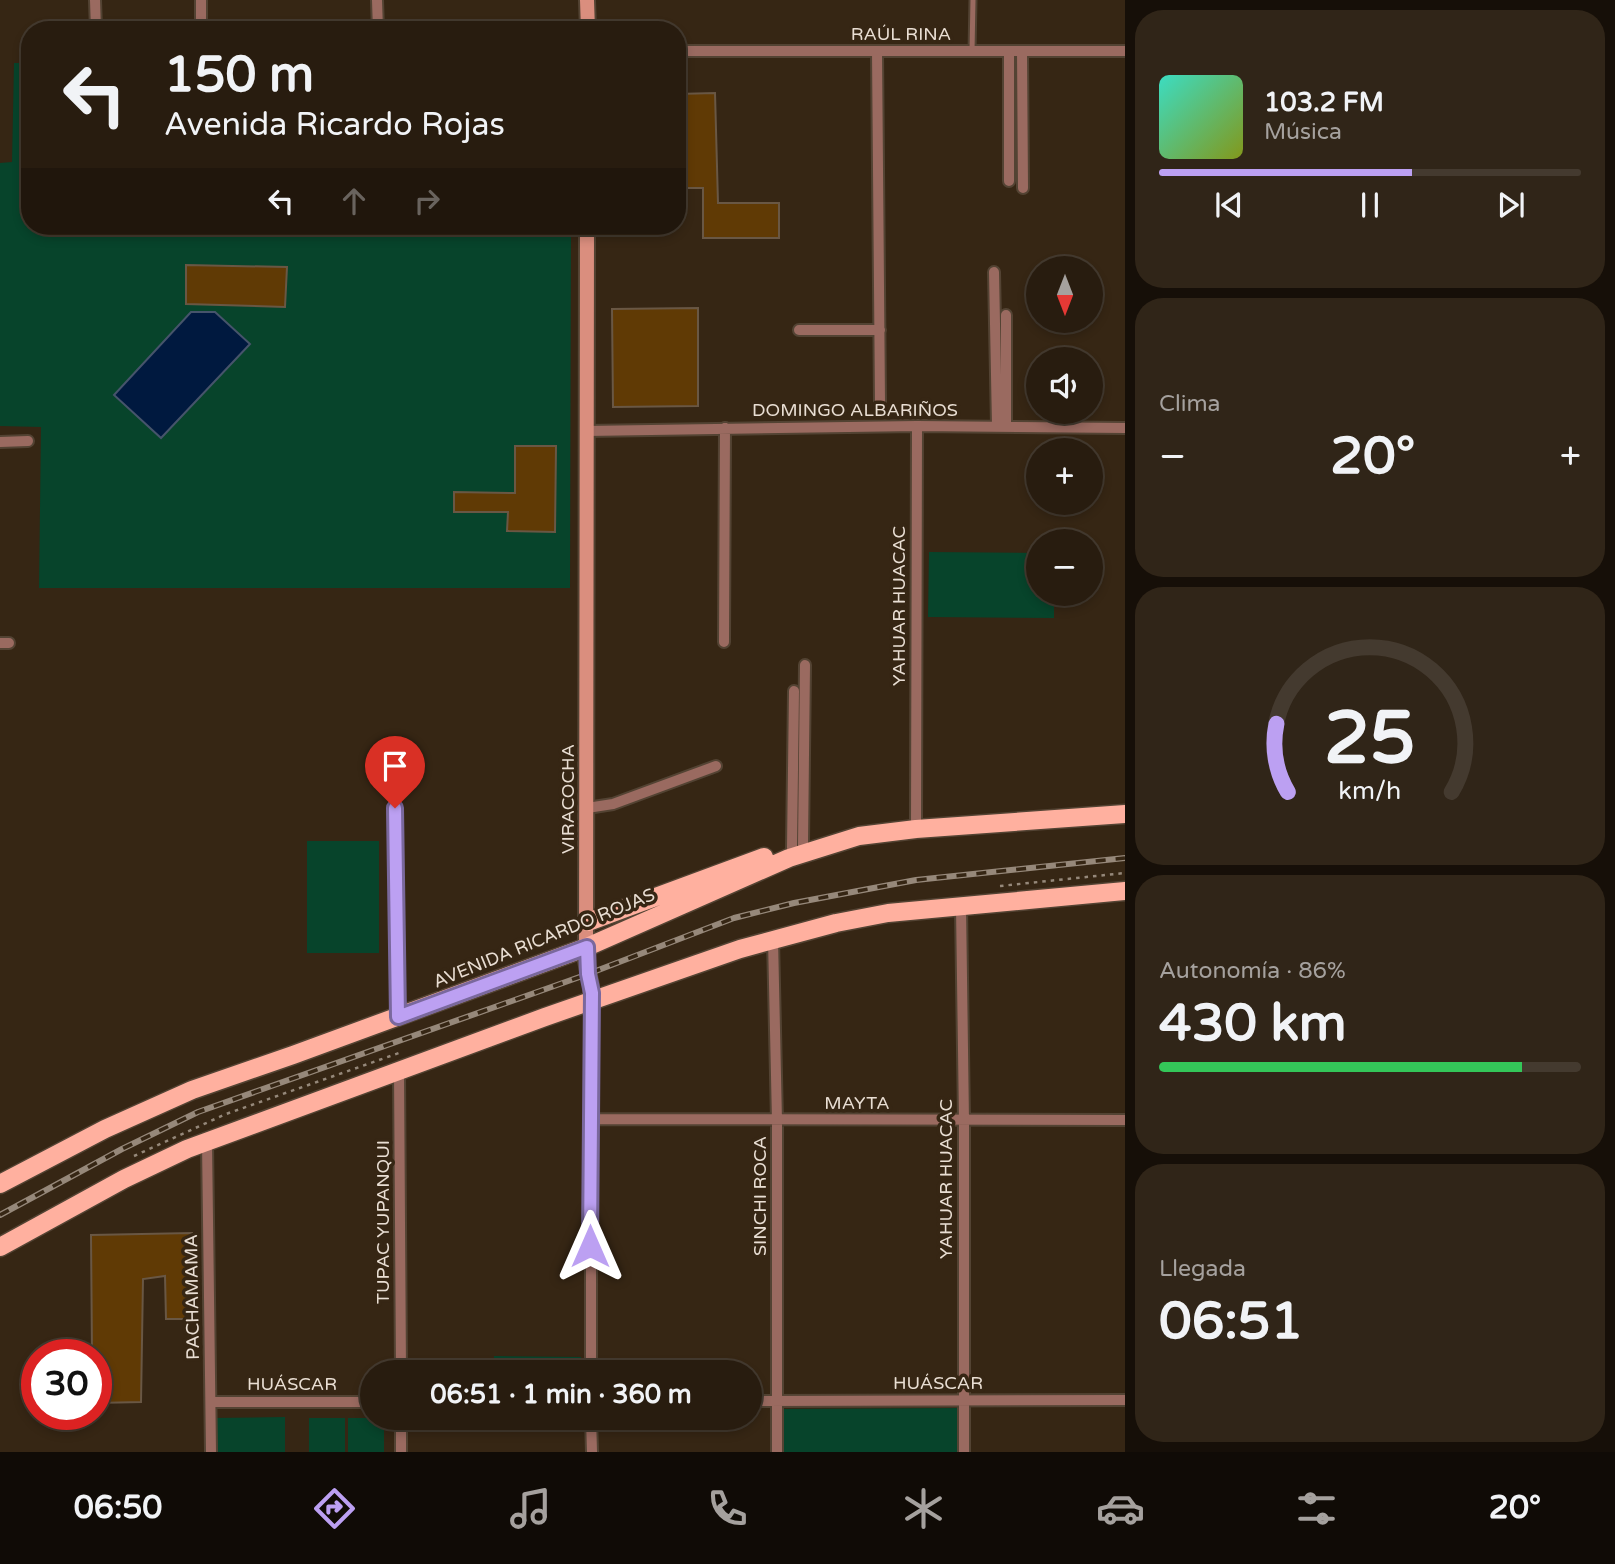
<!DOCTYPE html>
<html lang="es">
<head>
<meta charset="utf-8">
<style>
	body { margin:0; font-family:"Varela Round",sans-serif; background:#302518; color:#f1f3f6; height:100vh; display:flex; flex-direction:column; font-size:26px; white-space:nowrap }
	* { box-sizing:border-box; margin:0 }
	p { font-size:23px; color:#a5a19e }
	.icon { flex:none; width:38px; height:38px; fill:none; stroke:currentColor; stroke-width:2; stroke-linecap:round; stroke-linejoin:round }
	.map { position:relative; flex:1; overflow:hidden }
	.sheet { display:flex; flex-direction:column; gap:10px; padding:10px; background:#160f08; width:490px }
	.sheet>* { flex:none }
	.top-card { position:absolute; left:21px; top:21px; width:665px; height:214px; border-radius:28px; box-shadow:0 4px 10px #0003,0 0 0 2px #443a2f; background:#281c0f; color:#f1f3f6; overflow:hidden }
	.needle { width:46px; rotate:180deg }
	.tools { position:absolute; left:1026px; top:256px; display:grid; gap:14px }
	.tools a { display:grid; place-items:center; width:77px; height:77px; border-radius:50%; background:#281c0f; box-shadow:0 4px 10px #0003,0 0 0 2px #443a2f; font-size:35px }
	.speed { position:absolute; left:21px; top:1339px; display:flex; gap:14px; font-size:35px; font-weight:700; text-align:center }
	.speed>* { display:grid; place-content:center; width:91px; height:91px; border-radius:50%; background:#281c0f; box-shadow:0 4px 10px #0003,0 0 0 2px #443a2f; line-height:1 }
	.speed .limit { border:10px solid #d22; background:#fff; color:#111 }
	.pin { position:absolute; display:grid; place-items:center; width:60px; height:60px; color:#fff; margin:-72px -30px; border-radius:50% 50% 50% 0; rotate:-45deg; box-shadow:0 0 7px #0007 }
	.pin .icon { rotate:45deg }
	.me { position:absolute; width:77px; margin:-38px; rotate:0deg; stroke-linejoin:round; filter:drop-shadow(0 0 5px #0008) }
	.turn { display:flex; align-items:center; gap:24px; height:147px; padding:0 28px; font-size:32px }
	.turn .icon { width:91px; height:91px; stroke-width:2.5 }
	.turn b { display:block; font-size:49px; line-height:60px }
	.lanes { display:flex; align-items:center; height:66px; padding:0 28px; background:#0003; justify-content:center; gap:35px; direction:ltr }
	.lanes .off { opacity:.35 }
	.big { font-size:52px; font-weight:800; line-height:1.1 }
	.sheet .tile { flex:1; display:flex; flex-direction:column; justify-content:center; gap:10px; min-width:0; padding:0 24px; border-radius:28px; background:#302518 }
	.sheet .dial { align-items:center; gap:0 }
	.dial svg { height:182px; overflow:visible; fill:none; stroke:#443a2f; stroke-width:7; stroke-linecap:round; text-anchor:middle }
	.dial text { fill:#f1f3f6; stroke:none }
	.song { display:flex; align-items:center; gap:21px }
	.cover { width:84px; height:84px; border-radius:10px; background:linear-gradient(135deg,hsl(170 70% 55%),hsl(70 70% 35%)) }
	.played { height:7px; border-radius:4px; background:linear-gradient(90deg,#bca0f2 60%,#443a2f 60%) }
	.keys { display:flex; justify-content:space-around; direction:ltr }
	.heat { display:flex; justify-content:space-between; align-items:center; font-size:38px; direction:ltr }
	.charge { height:10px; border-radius:5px; background:linear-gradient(90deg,#34c759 86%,#443a2f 0) }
	.trip { position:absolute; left:360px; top:1360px; width:402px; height:70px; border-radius:35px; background:#281c0f; box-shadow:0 4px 10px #0003,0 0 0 2px #443a2f; font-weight:800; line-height:70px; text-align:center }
	.tabs { display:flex; height:112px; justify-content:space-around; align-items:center; background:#100b06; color:#a5a19e }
	.tabs .icon { width:49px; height:49px }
	.tabs .on { color:#bca0f2 }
	.tabs b { font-size:32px; color:#f1f3f6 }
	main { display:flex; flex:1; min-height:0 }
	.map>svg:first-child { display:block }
</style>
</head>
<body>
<main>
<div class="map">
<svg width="1125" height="1452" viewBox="0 0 1125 1452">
	<rect width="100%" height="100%" fill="#362614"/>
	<path fill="#07442b" d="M14,63H30V226H571L570,588H39L41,427L0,426V163L12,162Z
		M929,552L1038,553V593H1054V618L928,617Z
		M307,841H379V953H307Z
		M494,1356L581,1357V1372H494Z
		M964,1408V1452H780L778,1409Z
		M285,1417V1452H212V1418Z
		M309,1418H345V1452H309Z
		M348,1418H384V1452H348Z"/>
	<path fill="#00193f" stroke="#46546b" stroke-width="2" d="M191,312H215L250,344L161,438L114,395Z"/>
	<path fill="#603a05" stroke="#695744" stroke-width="2" d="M715,93L718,203H779V238H703V188H682L681,159L677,160V94Z
		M186,265L287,267L285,307L186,304Z
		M698,308V406L613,407L612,309Z
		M515,446H556L555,532L507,531L508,512H454V492L515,493Z
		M192,1233L191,1319H166L165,1276L143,1279L141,1402L96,1403V1354H92L91,1235Z"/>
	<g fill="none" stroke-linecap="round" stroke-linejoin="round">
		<g stroke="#534333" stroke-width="9">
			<path id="lane" d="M972,51L973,0"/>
		</g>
		<g stroke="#534333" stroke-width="14">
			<path id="street" d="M95,0L96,30
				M201,0V30
				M377,0L378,30
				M677,51H1125
				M877,51L880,403
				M1009,51V181
				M1022,51L1023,188
				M994,272L997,426
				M799,330H880
				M1006,426V315
				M586,431L917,426L1125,428
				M0,442L28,441
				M724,642L725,428
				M0,643H9
				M395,808L398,1017
				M587,808L613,804L716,766
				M916,829L917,426
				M803,845L805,665
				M792,848L794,691
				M961,906L964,1121V1452
				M773,939L777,1121V1452
				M591,1001V1372
				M399,1071L401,1372
				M590,1119L1125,1120
				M207,1142L211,1452
				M751,1401L1125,1400
				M212,1402H373
				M591,1418L592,1452
				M401,1452V1418"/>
		</g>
		<g stroke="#534333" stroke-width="18">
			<path id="secondary" d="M587,0L588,30
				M587,226L586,961L591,986V1001"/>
		</g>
		<g stroke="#534333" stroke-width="21">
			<path id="primary" d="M588,922L764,857
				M0,1184L105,1129L192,1090L293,1055L587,947L789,858L859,836L916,829L1125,814
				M0,1247L124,1179L187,1149L545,1017L740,949L836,923L888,913L1125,891"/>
		</g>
		<path stroke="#95887a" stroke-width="2.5" stroke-dasharray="3.5 5" stroke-linecap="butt" d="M1000,886L1125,873
			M134,1156L226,1114L399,1053"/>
		<use href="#lane" stroke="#9a6a60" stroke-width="5"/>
		<use href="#street" stroke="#9a6a60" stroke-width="10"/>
		<use href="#secondary" stroke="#da8e7e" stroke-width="14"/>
		<use href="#primary" stroke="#ffb09f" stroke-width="18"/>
		<g stroke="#96887a" stroke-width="6">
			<path id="rail" d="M0,1215L122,1149L198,1112L588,974L734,918L794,903L916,880L1125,858"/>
		</g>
		<use href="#rail" stroke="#362614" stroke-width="3.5" stroke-dasharray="10" stroke-linecap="butt"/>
	</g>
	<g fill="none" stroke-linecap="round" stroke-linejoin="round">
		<g stroke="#7a689d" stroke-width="18">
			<path id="route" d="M395,808L398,1017L587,947L588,974L592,993L590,1246"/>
		</g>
		<use href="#route" stroke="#bca0f2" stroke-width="12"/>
	</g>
	<g text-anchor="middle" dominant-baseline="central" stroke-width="7" stroke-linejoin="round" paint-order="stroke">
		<g font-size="18" fill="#e9ded3" stroke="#362614">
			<text x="901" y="34">RAÚL RINA</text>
			<text x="855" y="410">DOMINGO ALBARIÑOS</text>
			<text transform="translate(899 606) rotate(-90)">YAHUAR HUACAC</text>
			<text transform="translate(568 799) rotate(-90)">VIRACOCHA</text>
			<text transform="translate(544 938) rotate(-22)">AVENIDA RICARDO ROJAS</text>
			<text x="857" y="1103">MAYTA</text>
			<text transform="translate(946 1179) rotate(-90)">YAHUAR HUACAC</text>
			<text transform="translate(760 1196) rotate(-90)">SINCHI ROCA</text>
			<text transform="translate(383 1222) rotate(-90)">TUPAC YUPANQUI</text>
			<text transform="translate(192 1297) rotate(-91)">PACHAMAMA</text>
			<text x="938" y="1383">HUÁSCAR</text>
			<text x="292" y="1384">HUÁSCAR</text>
		</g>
	</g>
</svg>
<div class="tools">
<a><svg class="needle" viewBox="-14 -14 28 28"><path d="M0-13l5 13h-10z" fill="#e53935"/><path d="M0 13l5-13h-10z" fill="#a5a19e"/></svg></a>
<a><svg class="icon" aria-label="sound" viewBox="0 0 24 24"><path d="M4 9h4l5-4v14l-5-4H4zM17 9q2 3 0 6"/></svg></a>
<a>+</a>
<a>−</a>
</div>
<div class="speed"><div class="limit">30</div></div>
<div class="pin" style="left:395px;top:808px;background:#d93025"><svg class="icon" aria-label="arrive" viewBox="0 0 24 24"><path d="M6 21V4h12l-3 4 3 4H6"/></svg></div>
<svg class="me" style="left:590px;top:1246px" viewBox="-20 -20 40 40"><path d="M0-17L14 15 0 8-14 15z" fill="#bca0f2" stroke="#fff" stroke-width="4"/></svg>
<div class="trip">06:51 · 1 min · 360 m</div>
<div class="top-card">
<div class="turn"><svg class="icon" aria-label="left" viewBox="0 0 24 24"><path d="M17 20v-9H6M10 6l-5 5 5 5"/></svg><div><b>150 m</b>Avenida Ricardo Rojas</div></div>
<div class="lanes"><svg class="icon" aria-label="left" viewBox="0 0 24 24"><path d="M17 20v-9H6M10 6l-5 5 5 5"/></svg><svg class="icon off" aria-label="ahead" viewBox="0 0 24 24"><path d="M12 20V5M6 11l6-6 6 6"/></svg><svg class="icon off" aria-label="right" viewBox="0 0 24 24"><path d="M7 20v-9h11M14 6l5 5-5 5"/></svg></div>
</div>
</div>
<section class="sheet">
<div class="tile">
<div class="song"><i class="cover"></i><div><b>103.2 FM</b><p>Música</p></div></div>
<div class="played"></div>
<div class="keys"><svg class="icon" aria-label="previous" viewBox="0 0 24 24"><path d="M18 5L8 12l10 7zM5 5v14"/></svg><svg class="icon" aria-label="pause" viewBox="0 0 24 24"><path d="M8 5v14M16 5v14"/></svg><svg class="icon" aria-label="next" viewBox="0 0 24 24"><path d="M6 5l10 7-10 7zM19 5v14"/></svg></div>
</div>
<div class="tile"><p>Clima</p>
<div class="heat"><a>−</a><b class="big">20°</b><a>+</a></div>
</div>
<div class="tile dial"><svg viewBox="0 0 100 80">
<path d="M14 69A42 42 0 1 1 86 69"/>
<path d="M14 69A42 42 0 0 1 9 39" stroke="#bca0f2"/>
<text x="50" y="56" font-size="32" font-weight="700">25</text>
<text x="50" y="72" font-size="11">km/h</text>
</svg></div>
<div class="tile"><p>Autonomía · 86%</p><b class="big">430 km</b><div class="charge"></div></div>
<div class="tile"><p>Llegada</p><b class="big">06:51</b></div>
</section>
</main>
<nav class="tabs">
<b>06:50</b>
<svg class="icon on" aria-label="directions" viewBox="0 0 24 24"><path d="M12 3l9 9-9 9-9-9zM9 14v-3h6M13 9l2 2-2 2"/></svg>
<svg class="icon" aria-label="music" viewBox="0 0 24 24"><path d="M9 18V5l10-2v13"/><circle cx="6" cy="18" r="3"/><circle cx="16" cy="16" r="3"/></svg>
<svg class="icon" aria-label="phone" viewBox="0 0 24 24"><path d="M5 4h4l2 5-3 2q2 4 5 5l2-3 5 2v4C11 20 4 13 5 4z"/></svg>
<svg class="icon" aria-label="climate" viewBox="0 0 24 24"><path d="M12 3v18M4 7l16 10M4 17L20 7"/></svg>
<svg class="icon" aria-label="car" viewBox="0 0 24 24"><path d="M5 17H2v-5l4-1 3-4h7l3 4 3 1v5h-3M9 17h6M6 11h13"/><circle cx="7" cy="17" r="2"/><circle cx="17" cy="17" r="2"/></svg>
<svg class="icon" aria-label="filters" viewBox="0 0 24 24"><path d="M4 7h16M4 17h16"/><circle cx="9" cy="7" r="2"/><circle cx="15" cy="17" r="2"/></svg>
<b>20°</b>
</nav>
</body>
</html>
